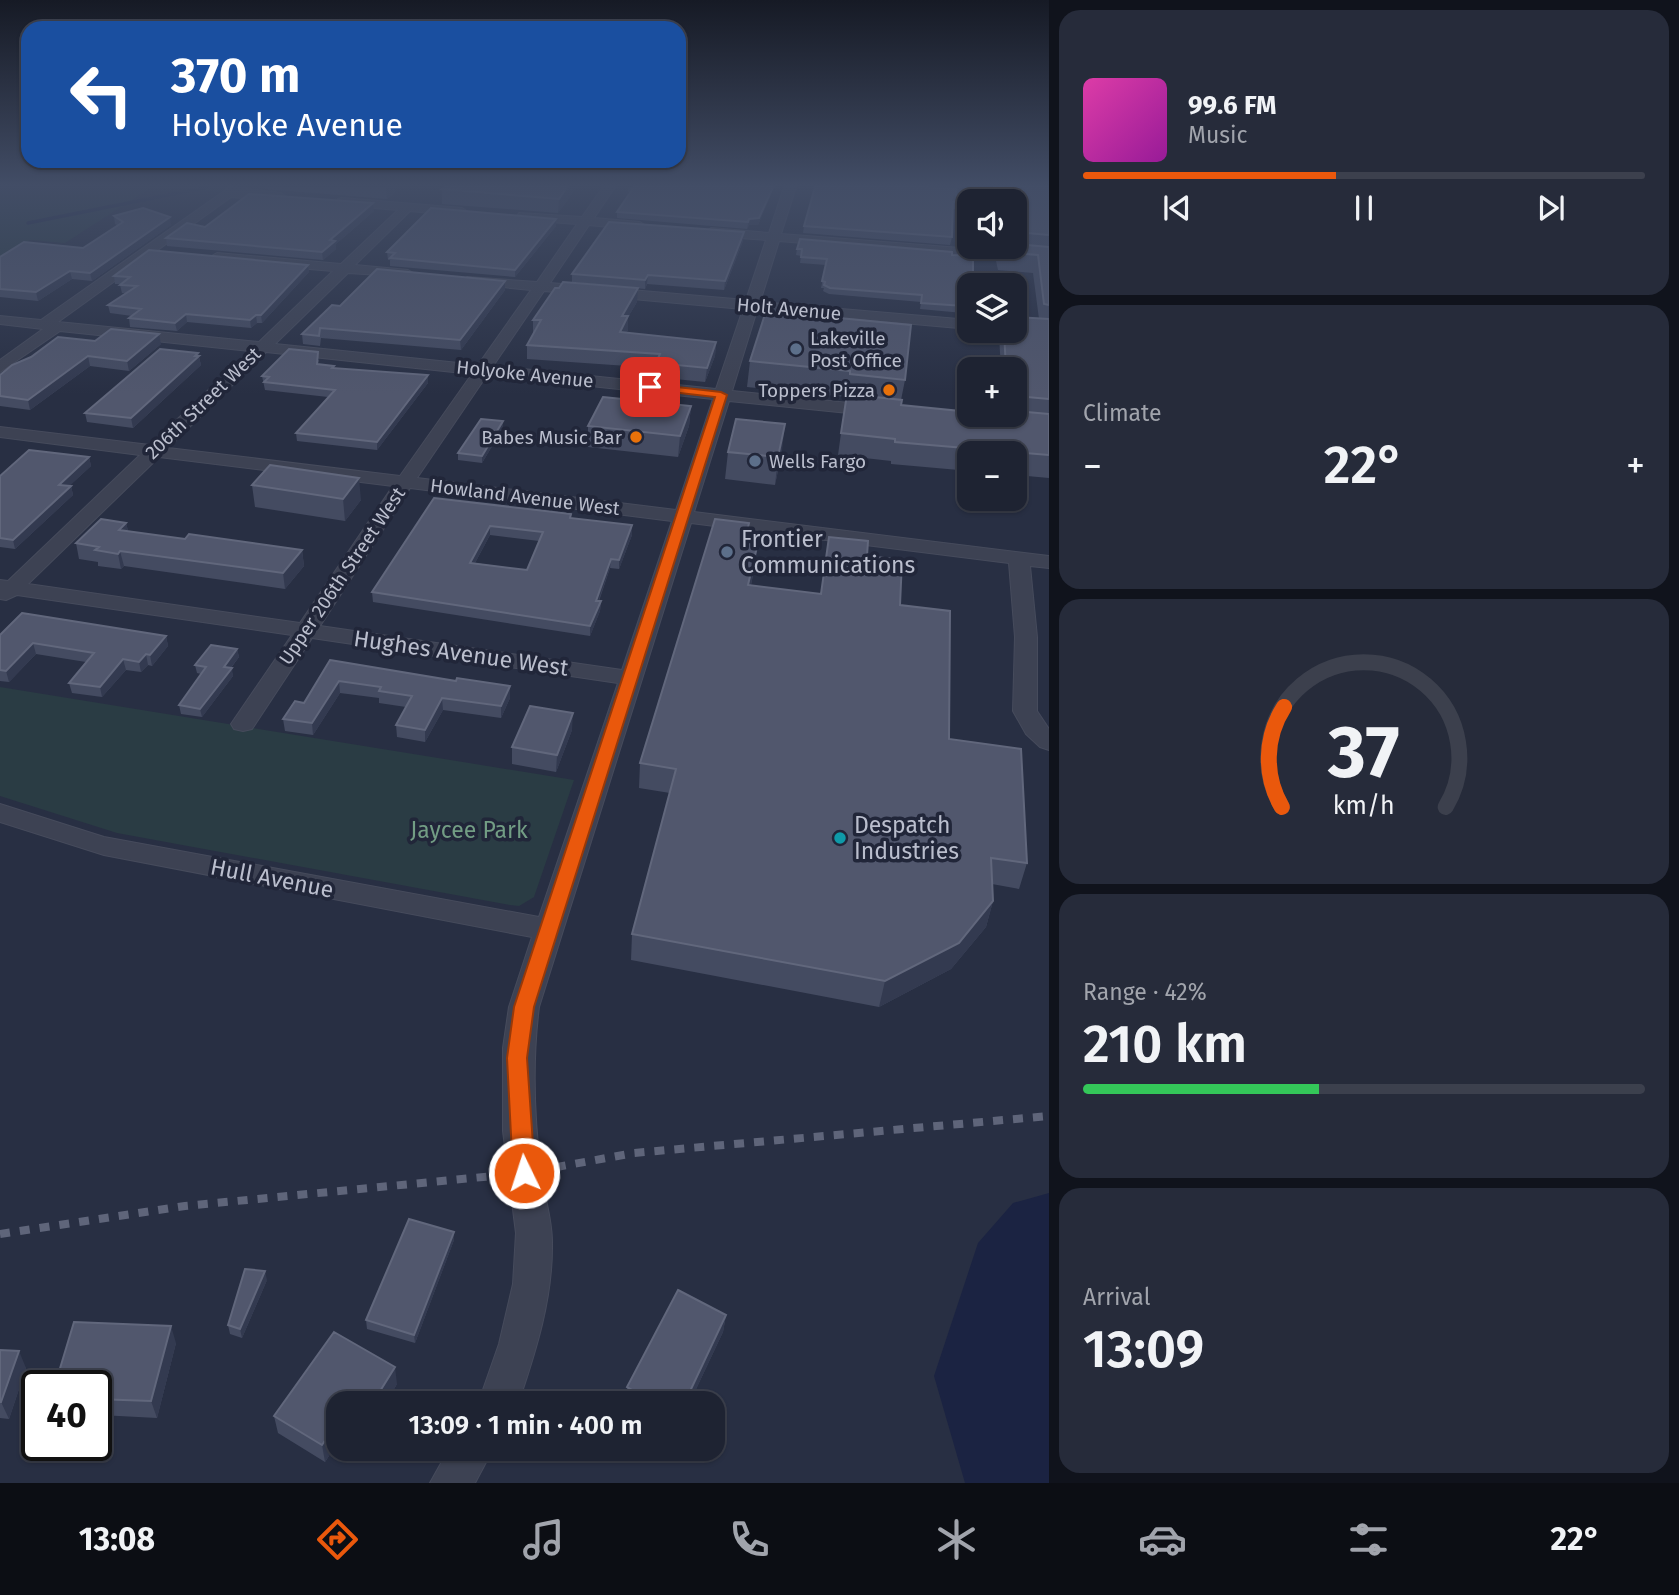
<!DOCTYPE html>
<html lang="en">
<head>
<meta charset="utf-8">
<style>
	body { margin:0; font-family:"Fira Sans",sans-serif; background:#262b3a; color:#f1f3f6; height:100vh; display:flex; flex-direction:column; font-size:26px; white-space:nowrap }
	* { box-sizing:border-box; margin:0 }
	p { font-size:23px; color:#a1a4ac }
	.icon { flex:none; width:38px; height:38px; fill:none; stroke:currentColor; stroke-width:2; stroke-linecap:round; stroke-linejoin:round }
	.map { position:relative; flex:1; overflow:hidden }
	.panel { display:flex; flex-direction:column; gap:10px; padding:10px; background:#10131c; width:630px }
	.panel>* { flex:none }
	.hud { position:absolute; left:21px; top:21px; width:665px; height:147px; border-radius:21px; box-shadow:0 2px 5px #0004,0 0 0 2px #3c404d; background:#1a4fa0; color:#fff; overflow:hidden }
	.controls { position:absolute; left:957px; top:189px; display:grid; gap:14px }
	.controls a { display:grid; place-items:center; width:70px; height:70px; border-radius:14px; background:#1e2332; box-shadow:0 2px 5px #0004,0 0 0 2px #3c404d; font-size:35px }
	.speed { position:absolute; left:21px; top:1370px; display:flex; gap:14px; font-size:35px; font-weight:700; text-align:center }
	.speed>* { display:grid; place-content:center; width:91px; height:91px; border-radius:50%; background:#1e2332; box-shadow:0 2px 5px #0004,0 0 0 2px #3c404d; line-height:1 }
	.speed .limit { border:4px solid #111; border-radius:10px; background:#fff; color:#111 }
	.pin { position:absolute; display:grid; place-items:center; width:60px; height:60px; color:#fff; margin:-30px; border-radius:14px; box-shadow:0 4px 10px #0006 }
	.me { position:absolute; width:77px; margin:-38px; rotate:356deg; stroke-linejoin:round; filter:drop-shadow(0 0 5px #0008) }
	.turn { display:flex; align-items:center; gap:24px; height:147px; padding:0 35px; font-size:32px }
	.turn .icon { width:91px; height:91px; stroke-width:2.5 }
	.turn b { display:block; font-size:49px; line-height:60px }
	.big { font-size:52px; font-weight:600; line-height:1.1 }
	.panel .card { flex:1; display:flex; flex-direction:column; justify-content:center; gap:10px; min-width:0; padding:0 24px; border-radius:21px; background:#262b3a }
	.panel .dial { align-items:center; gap:0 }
	.dial svg { height:182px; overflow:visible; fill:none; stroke:#3c404d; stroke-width:7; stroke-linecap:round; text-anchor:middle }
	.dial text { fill:#f1f3f6; stroke:none }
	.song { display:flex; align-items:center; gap:21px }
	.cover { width:84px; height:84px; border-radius:10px; background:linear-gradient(135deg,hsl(320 70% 55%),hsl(300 70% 35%)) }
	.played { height:7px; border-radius:4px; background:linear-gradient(90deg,#ea580c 45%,#3c404d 45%) }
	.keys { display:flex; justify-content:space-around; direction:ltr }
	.heat { display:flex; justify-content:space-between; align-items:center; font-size:38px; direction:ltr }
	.charge { height:10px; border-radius:5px; background:linear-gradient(90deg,#34c759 42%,#3c404d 0) }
	.trip { position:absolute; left:326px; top:1391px; width:399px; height:70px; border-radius:21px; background:#1e2332; box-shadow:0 2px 5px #0004,0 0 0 2px #3c404d; font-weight:600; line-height:70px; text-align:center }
	.tabs { display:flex; height:112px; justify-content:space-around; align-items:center; background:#0c0e14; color:#a1a4ac }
	.tabs .icon { width:49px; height:49px }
	.tabs .active { color:#ea580c }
	.tabs b { font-size:32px; color:#f1f3f6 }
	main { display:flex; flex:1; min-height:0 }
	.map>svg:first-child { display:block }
</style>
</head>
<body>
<main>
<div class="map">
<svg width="1049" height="1483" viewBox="0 0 1049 1483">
	<rect width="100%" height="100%" fill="#282f43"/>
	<path fill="#2a3c44" d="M0,187H237L229,193L152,187L65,243L30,240L0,259Z
		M0,687L574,780L534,897L519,906L510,905L117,833L0,796Z"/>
	<path fill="#1b2342" d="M1049,1193V1483H965L934,1376L978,1243L1013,1203Z"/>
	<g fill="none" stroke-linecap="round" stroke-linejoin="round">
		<path stroke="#1b2342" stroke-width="3.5" d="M28,223L208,187"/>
		<g stroke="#464b5c" stroke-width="2">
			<path id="minor" d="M230,187L281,193L287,197L281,201L231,197L58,322L259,342L333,271L217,261L210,257L217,253L341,264L398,210L338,205V199L342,198L462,208L468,212L462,216L410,211L355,265L408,270L415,274L413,277L348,273L275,344L478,365L531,290L472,284L467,283V277L537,282L577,224L523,220L517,216L519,213L582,217L603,187H615L594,218L640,222L646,226L640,230L589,225L550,283L746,300L766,240L711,236L705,232L711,228L769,233L784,187H796L781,234L1049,255V263L779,241L760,302L970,320V329L757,310L732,391L878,406L886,411L878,416L729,401L694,512L1049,556V568L1030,566L1037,637V711L1049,729V750L1040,747L1026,734L1013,711L1015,637L1009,563L691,523L539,1007C532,1062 534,1118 541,1173C544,1196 552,1218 552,1242C553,1298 536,1351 518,1404H478L499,1344L513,1284L516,1233L503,1131V1048L509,1007L532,937L104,855L0,822V804L104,837L539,917L618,683L312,638L252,729L243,731L234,729L231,724L292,635L17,595L6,600L0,599V580L8,581L140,455L0,437V427L150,445L250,351L60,331L0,372V360L43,329L0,324V316L41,320ZM544,291L743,309L716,389L493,366ZM266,352L472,374L400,476L168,448ZM487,375L713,399L676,510L417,478ZM159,457L393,486L300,623L28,584ZM410,488L672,521L622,670L320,626Z
				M912,187H967L1049,192V200L918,191Z
				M449,1449H493L475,1483H430Z"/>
		</g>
		<use href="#minor" fill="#3d4253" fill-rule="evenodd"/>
		<path stroke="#5f657a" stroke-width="8" stroke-dasharray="10 10" stroke-linecap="butt" d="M0,1234L185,1206L524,1173L634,1153L1049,1116"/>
	</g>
	<path fill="#444b61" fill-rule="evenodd" d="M265,187H394L395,193L387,199L265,189Z
		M445,187H577L558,213L442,204V189Z
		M628,187H774L758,225H749L747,229L617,218V212L631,192H628Z
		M815,187L956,202L955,209H953L952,237L950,245L803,233L804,226Z
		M994,187H1049V478L1015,475V453H970V471L891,464V461L838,455L846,397L747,387L750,361L766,311L905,380L901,400V405L1003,416L1015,415V369H1001L999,336L1000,331H1015L1039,319L1033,273L998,270L996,261L999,248H992V247H1015V201H991Z
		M374,211L336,244V249L323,260L167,246L166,238L205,227Z
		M114,216L171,225L92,281L72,279L38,301L0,297V257L83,248L117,225L115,224Z
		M556,219V226L515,277L390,266V260H388L387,252Z
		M744,232L743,241L724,290L647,284L645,289L572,282V274Z
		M797,249L952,255L973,278L972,284L965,283L963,313L920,309L921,302L829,294L823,291L824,288H821L826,265L800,263L801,256L796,255Z
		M308,265L309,272L262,323H257L251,328L187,322L177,331L130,327L129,318L132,316L110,313L108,305L126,293H122L120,285L121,284H115L114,276Z
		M505,281V290L461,350L321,338L320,346L303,344L302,334L340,306Z
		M637,302L628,317V330L626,333L716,342L715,356L705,382L655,377L656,368L527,359V345L533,334V320Z
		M95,341L161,344L129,371L90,366L30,410L0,406V375Z
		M198,353L201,365L133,428L87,422L85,413Z
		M319,360L318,364L334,368L428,383L377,450L297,441L296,433L328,397L265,390L262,376Z
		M691,406L689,426L678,457L588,447V426Z
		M503,428L482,463L458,460V453Z
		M782,451L775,485L725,479L728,452Z
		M89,457L91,466L69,486H71L73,495L15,549L0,547V476Z
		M252,485L361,500L345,521L255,507Z
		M434,498L571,518L632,535L619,569L610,568L599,601H601L600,611L590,636L373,602L372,592ZM490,535L539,541L527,570L475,563Z
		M126,523L128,531L185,539L302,550L304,566L285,589L124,566L121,569L98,566V562L79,559L76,543Z
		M748,537L756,560L751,585L821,594L867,556L900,605L949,739L1027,863L1019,889L992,884L993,901L986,927L951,969L879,1007L631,960L632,934L670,793L639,788L640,763Z
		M0,635L166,636L168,646L152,666L148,665L141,672L126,670L102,697L72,693L69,683L86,662L36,654L9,682L0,681Z
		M237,649L239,657L231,668L233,676L202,717L181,714L179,705L201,674L197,673L195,665Z
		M330,660L456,681L510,686V698L501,718L443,710L425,742L397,737L396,725L406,707L379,703V698L340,693L313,735L285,731L283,719L304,703Z
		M572,730L556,772L512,764V747Z
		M454,1232V1240L415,1343L367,1329L366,1320Z
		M267,1280L242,1338L230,1334L228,1325Z
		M726,1315L723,1332L689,1404H626L627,1387Z
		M176,1343L157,1418L100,1415L96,1406V1386H62L58,1375Z
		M0,1350L26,1368L9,1419L0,1418Z
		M397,1384L385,1404H338V1442L325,1462L278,1433L274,1416Z"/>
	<path fill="#333a50" d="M386,187H394L395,193L387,199Z
		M567,187H577L558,213L559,199Z
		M773,187H774L758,225H749L747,229L749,219Z
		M373,203L374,211L336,244V249L323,260L322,252L330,240Z
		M170,217L171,225L92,281L90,273Z
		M556,219V226L515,277V270Z
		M744,232L743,241L724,290L725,281Z
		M308,265L309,272L262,323L261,315Z
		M70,271L72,279L38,301L36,292Z
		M648,275L647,284L645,289V280Z
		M505,281V290L461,350L460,340Z
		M638,288L637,302L628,317V330L619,346L622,316Z
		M186,314L187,322L177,331L175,323Z
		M256,315L257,323L251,328L250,320Z
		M159,334L161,344L129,371L127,361Z
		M716,342L715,356L705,382L707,368Z
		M198,353L201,365L133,428L131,418Z
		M88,356L90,366L30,410L28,400Z
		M428,375V383L377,450V442Z
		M691,406L689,426L678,457L680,436Z
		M503,421V428L482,463V456Z
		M785,424L782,451L775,485L778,457Z
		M89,457L91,466L61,494L59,485Z
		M359,478L361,500L345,521L343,499Z
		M71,486L73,495L15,549L13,540Z
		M126,523L130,538L119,530Z
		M632,525V535L619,569V560Z
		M490,526V535L470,572V563Z
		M759,538L756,560L746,608L748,585Z
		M302,550L304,566L285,589L283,573Z
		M120,551L124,566L121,569L118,554Z
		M611,559L610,568L595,611L596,601Z
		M601,601L600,611L590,636V626Z
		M166,636L168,646L152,666L150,655Z
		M33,643L36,654L9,682L6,671Z
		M237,649L239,657L225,675L224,667Z
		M146,654L148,665L141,672L139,662Z
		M123,659L126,670L102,697L100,687Z
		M232,668L233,676L202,717L200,709Z
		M339,681L340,693L313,735L312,723Z
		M510,686V698L501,718V706Z
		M442,698L443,710L425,742V730Z
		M573,713L572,730L556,772L557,755Z
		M993,901L986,927L951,969L879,1007L885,981Z
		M454,1232V1240L415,1343L414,1335Z
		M265,1271L267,1280L242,1338L240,1329Z
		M726,1315L723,1332L689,1404H684Z
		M171,1326L176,1343L157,1418L151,1401Z
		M19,1351L26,1368L9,1419L1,1402Z
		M395,1367L397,1384L385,1404H372Z
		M338,1421V1442L325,1462L322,1445Z"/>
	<path fill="#51576d" stroke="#61677c" stroke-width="2" fill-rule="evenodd" d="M445,187H567L559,199L442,189Z
		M634,187H773L759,218L749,219L748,222L617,212Z
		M815,187H924L956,189V202H953L952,237L804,226Z
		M994,187H1049V235L1015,232V201H994Z
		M249,194L373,203L330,240L335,241L322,252L166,238L187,223L205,227Z
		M143,208L170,217L90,273L70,271L36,292L0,289V257L24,242L83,248L123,222L114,216Z
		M431,208L556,219L515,270L390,258L395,253L387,252Z
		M609,222L744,232L725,281L648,275L645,280L572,274Z
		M800,239L952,252V255L973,256V278L966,277L964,306L921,303L922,295L830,288L824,285L825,282L822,281L827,259L801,257L802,249H797Z
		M1015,244L1049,247V305L1044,304L1038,255L1002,252L1001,247H1015Z
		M149,250L308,265L261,315H256L250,320L186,314L175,323L129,318L141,309L108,305L137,286L120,285L130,277L114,276Z
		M377,269L505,281L460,340L320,328L319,336L302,334L332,305L340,306Z
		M563,282L638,288L622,316H628L620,332L716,342L707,368L656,363L660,354L527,345L541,320H533L555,288H559Z
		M766,311L911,325L905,380L850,374V371L750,361Z
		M1015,317L1049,319V399L1015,396V369H1006L1004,331H1015Z
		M111,329L159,334L127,361L88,356L28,400L0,396V375L12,365L31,357L58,337L95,341Z
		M160,349L198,353L195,356H199L131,418L85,413Z
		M289,349L318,352L317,364L334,366L332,368L428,375L377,442L296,433L335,390L264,382L269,377L262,376Z
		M847,394L902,400L901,405L970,412V415L1007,416L1015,415V411L1049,414V455L895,442V439L841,433Z
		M603,397L691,406L680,436L588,426Z
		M481,419L503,421L482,456L458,453Z
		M736,419L785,424L778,457L728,452Z
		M29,450L89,457L59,485L71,486L13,540L0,538V476Z
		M270,465L359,478L343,499L252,485Z
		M434,498L571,514L570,518L632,525L619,560L611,559L596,601H601L590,626L372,592ZM490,526L543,532L527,570L470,563Z
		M101,519L126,523L119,530L185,539L189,534L302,550L283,573L120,551L118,554L95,550L99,547L76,543Z
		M715,519L749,523L746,536L759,538L748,585L821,594L829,537L868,541L867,556L902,560L900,605L950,611L949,739L1021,749L1027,863L991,858L993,901L959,943L885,981L632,934L676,769L640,763Z
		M22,613L166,636L150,655L146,654L139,662L123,659L100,687L69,683L94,653L33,643L6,671L0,670V635Z
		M211,645L237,649L224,667L232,668L200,709L179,705L206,667L195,665Z
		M330,660L456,681L457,678L510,686L501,706L442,698L425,730L396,725L412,696L379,691L381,687L339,681L312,723L283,719L295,701L304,703Z
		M530,706L573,713L557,755L512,747Z
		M409,1219L454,1232L414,1335L366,1320Z
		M245,1269L265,1271L240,1329L228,1325Z
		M678,1290L726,1315L684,1404H657L627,1387Z
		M74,1322L171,1326L151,1401L96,1399V1389L100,1377L58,1375Z
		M334,1332L395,1367L372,1404H338V1421L322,1445L274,1416Z
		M0,1350L19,1351L1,1402H0Z"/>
	<linearGradient id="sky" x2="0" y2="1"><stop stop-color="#161a25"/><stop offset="0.47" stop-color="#424d66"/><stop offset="1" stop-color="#424d66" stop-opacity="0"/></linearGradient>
	<rect width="1049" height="394" fill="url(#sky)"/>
	<path fill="#ea580c" stroke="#983908" stroke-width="2" d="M650,384L721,392L727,395L534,1007L527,1058L535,1173L532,1180L524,1182L516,1180L513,1173L507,1058L514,1007L715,397L646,389V385Z"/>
	<g fill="#5c6f8a" stroke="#212639" stroke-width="2.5">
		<circle cx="796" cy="349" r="7"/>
		<circle cx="755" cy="461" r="7"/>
		<circle cx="727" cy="552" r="7"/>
	</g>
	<g fill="#e8710a" stroke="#212639" stroke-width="2.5">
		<circle cx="889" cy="390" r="7"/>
		<circle cx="636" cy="437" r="7"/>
	</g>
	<circle fill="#0f9aa8" stroke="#212639" stroke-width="2.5" cx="840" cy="838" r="7"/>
	<g text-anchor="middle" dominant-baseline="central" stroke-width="7" stroke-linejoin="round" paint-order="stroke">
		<g font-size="19" fill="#babecd" stroke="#212639">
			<text transform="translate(789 309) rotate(5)">Holt Avenue</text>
			<text transform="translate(525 374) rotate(6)">Holyoke Avenue</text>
			<text transform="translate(203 403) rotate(-44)">206th Street West</text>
			<text transform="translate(525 497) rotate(7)">Howland Avenue West</text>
			<text transform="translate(342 576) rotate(-56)">Upper 206th Street West</text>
		</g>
		<g font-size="19" fill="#babecd" stroke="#212639" text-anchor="start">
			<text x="810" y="338">Lakeville<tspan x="810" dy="22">Post Office</tspan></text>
			<text x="875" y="390" text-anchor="end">Toppers Pizza</text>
			<text x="622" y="437" text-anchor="end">Babes Music Bar</text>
			<text x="769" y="461">Wells Fargo</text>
		</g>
		<g font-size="23" fill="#babecd" stroke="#212639" text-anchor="start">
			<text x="741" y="539">Frontier<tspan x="741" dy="26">Communications</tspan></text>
			<text x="854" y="825">Despatch<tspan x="854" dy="26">Industries</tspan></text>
		</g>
		<g font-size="23" fill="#babecd" stroke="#212639">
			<text transform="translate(461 653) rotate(8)">Hughes Avenue West</text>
			<text transform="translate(272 878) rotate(11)">Hull Avenue</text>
		</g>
		<g font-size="23" fill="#729d84" stroke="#212639">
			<text x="469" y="830">Jaycee Park</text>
		</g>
	</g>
</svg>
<div class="controls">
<a><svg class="icon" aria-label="sound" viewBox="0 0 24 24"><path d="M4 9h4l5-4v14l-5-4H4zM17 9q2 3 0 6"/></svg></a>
<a><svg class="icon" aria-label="layers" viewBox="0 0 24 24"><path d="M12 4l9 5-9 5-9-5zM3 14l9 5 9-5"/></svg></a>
<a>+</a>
<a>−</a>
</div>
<div class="speed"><div class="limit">40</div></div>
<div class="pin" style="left:650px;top:387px;background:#d93025"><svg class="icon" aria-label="arrive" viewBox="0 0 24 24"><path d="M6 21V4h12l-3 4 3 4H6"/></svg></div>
<svg class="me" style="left:524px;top:1173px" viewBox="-20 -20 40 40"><circle r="17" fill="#ea580c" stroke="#fff" stroke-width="3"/><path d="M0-11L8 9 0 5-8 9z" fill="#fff"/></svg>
<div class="trip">13:09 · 1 min · 400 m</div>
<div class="hud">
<div class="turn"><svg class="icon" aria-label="left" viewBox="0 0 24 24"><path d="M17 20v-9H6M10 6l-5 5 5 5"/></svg><div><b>370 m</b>Holyoke Avenue</div></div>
</div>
</div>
<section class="panel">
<div class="card">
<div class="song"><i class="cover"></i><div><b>99.6 FM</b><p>Music</p></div></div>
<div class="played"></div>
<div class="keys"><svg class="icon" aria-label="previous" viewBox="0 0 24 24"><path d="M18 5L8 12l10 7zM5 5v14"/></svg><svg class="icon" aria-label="pause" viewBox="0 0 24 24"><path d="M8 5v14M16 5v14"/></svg><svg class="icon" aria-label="next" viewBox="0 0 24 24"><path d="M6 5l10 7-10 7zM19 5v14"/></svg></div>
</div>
<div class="card"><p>Climate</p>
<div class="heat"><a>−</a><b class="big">22°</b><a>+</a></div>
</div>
<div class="card dial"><svg viewBox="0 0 100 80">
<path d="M14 69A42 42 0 1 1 86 69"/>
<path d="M14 69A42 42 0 0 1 15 25" stroke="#ea580c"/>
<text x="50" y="56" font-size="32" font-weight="700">37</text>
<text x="50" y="72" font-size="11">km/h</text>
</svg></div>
<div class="card"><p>Range · 42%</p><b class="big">210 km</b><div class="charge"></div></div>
<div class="card"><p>Arrival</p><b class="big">13:09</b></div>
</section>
</main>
<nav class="tabs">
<b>13:08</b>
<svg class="icon active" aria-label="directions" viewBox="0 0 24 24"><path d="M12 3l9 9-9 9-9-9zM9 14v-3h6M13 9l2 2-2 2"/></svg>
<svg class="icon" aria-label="music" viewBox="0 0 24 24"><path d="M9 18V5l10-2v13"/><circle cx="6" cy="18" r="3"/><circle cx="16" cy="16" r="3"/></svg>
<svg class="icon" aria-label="phone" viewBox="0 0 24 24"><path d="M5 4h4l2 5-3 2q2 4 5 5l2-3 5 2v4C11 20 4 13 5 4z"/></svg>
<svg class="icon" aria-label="climate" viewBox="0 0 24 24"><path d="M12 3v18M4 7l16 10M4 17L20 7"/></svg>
<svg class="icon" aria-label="car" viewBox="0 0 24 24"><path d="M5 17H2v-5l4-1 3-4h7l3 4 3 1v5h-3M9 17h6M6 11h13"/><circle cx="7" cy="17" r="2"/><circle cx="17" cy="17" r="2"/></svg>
<svg class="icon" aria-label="filters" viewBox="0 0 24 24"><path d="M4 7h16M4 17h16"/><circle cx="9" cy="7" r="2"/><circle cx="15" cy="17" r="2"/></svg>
<b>22°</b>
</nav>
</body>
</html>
